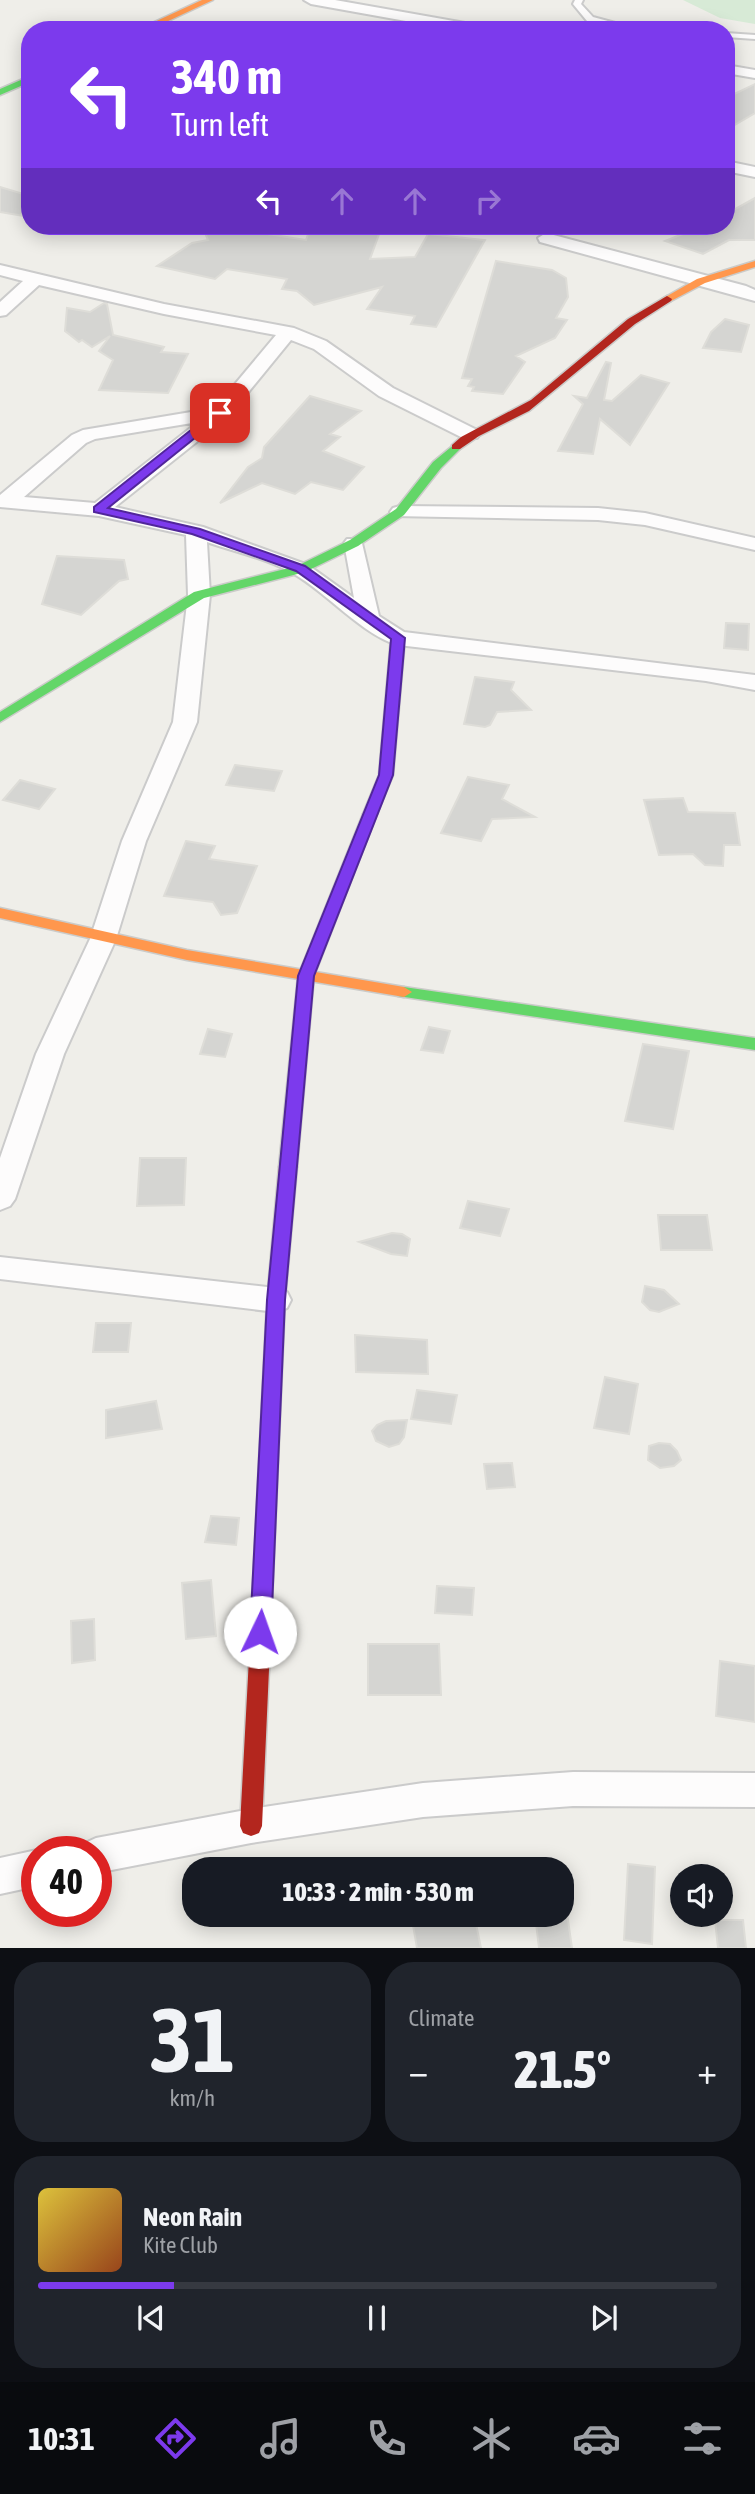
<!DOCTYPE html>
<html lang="en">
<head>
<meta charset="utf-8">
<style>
	body { margin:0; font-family:"Asap Condensed",sans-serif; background:#20242c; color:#f1f3f6; height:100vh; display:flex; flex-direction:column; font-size:26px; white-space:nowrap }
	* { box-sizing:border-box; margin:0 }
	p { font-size:23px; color:#9ea1a6 }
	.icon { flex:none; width:38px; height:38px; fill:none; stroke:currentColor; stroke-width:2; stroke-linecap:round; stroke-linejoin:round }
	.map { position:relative; height:1948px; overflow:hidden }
	.side { display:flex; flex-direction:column; gap:14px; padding:14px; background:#0d0f14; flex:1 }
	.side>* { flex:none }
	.top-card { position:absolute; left:21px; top:21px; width:714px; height:214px; border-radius:28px; box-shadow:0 4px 18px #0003; background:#7c3aed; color:#fff; overflow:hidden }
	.controls { position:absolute; left:670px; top:1864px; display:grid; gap:14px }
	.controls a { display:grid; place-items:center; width:63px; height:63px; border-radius:50%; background:#171b24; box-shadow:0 4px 18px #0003; font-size:35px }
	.speed { position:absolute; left:21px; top:1836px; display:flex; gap:14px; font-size:35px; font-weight:700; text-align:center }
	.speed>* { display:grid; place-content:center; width:91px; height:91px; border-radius:50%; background:#171b24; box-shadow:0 4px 18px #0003; line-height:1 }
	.speed .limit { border:10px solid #d22; background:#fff; color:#111 }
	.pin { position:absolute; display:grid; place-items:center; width:60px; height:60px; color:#fff; margin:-30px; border-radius:14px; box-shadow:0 4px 10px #0006 }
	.me { position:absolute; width:77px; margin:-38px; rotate:3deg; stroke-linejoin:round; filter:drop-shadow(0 0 5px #0008) }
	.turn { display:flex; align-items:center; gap:24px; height:147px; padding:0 35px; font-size:32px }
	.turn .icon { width:91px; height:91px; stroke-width:2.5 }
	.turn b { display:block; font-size:49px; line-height:60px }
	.lanes { display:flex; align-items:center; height:66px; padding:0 35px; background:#0003; justify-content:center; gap:35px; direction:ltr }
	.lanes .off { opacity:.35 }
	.big { font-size:52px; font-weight:800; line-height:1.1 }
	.side .tile { flex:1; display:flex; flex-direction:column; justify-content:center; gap:10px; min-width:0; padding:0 24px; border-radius:28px; background:#20242c }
	.side .dial { align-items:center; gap:0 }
	.dial b { font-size:91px; line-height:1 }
	.song { display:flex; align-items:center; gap:21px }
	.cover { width:84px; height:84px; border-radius:10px; background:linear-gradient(135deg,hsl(50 70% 55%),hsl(20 70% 35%)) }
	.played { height:7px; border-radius:4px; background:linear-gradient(90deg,#7c3aed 20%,#363941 20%) }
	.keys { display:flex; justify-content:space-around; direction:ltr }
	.heat { display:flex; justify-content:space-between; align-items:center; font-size:38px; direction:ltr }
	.side .tiles { flex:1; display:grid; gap:14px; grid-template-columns:1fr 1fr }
	.tile:last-child { grid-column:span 2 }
	.trip { position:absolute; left:182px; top:1857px; width:392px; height:70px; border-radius:28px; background:#171b24; box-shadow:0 4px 18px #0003; font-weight:800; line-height:70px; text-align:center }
	.tabs { display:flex; height:112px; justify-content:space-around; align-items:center; background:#090b0e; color:#9ea1a6 }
	.tabs .icon { width:49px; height:49px }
	.tabs .current { color:#7c3aed }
	.tabs b { font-size:32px; color:#f1f3f6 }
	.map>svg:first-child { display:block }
</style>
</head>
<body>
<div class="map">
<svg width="755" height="1948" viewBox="0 0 755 1948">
	<rect width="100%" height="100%" fill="#efeee9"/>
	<path fill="#d7ead6" d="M683,0H755V24L720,18Z"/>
	<path fill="#d5d5d2" stroke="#deddd8" stroke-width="2" d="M755,84V113L726,130V98Z
		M0,187L30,196V217L0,212Z
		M755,198V240H729L703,254L665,241L703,226H726V214Z
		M202,226H251L247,231L306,240L311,226H382L370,259L415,257L428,234L485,240L436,327L411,324L415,316L367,309L382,287L314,305L297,291L282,289L287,279L227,269L215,279L157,266L192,243L208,240Z
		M496,261L552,270L566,278L568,297L556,318L567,320L555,338L516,356L525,362L503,394L472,391L474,387L468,386L472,379L462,378Z
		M104,303L107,304L113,335L164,347L161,352L188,354L168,393L99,390L113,360L99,351L110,336L92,347L82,340L79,342L65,331L67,308L90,312Z
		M725,319L749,325L741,352L703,348L711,332Z
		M606,362L611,363L604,400L612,401L641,375L669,383L630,445L600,419L593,454L558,451L583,404L574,396L587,398Z
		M310,396L361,411L330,434L340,437L323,451L364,467L343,490L311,482L295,494L262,483L220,503L248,467L262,458L264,447Z
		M57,556L124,560L128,579L119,581L81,615L42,604Z
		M726,623L749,624L748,650L724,648Z
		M475,677L514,682L511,690L531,710L497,712L490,725L485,727L464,724Z
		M235,765L282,771L274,791L226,785Z
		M468,777L509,785L502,799L535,817L492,819L481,841L441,833Z
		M20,780L55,789L39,809L3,800Z
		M683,798L688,812L735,813L740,845H724L723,866L705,865L693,854L659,855L644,800Z
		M186,841L215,846L209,859L257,866L237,913L221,915L213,902L164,896Z
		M429,1027L450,1031L443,1053L421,1050Z
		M208,1029L232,1034L225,1057L200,1054Z
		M643,1044L689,1051L673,1129L625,1121Z
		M140,1158H186L184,1205L137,1206Z
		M468,1201L509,1209L500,1236L460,1228Z
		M658,1215H707L712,1250H661Z
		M392,1233L402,1234L410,1239L407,1256L391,1254L359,1242Z
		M645,1286L664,1290L679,1304L659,1312L650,1310L642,1302Z
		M96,1323H131L128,1352H93Z
		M355,1335L427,1340L428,1374L356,1372Z
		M605,1377L638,1384L629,1434L594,1428Z
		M417,1390L457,1395L451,1424L411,1419Z
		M156,1401L162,1429L106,1438V1410Z
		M407,1420L404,1437L399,1444L389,1447L376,1441L372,1431L377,1425L386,1421Z
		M659,1443L670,1444L677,1451L681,1460L674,1466L660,1468L648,1460L649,1446Z
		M512,1463L515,1487L487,1489L484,1464Z
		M211,1516L239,1518L236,1545L205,1542Z
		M211,1580L216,1636L186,1639L182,1583Z
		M437,1586L474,1588L472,1615L435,1613Z
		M94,1619L95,1660L72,1663L71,1621Z
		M368,1644H439L441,1695H368Z
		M720,1661L755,1666V1722L716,1716Z
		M628,1864L655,1867L652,1944L624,1940Z
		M562,1913H567L572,1948H539L535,1915Z
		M411,1914H474L481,1948H417Z
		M715,1920H743L746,1948H718Z"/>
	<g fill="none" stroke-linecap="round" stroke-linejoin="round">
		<g stroke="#cbcbcb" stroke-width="4">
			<path id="lane" d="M575,0H583L581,4L593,17L619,24L671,30L619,28L587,21L573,4Z
				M726,33L755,35V39L726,37Z"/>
		</g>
		<g stroke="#cbcbcb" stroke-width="4">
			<path id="street" d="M304,0H335L482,26L489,30H456L311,4Z
				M726,65L755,70V78L726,73Z
				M726,161L755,167V177L726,171Z
				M546,233L746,286L755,290V301L540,242L538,238Z
				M0,265L164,304L294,328L326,341L393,388L477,430L480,434L477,438H463L379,396L314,349L291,340L228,417L115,507L203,527L308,565L354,598L344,543L347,539H361L379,616L404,632L755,675V690L706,681L398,645C364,636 326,592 294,574C269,559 235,552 207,542L210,595L197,722L146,841L116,939L64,1054L15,1199L10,1206L0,1210V1158L36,1054L90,939L122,841L173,722L188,595L186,535L99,516L0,507V495L72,435L83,430L215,408L276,335L164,314L39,285L6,315L0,316V302L23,281L0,275ZM198,422L95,503L24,497L86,443L95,439Z
				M400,506L598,508L645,513L755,538V550L645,525L598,520L393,516L390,512L393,508Z
				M0,1257L276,1288L287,1292L291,1300L287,1308L276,1312L0,1279Z
				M573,1772L755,1773V1807L573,1806L423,1817L251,1843L96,1873V1852H79L83,1844L96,1838L251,1809L423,1783Z
				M37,1850L40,1852H37V1886L0,1894V1858Z"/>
		</g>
		<g stroke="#cbcbc9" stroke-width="3">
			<path id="fast" d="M30,76V82L0,95V89Z
				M456,443L460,445V449L441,468L404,515L358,546L305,572L204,598L0,722V712L194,592L297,566L350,540L396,509L433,462Z
				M370,810L377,814L314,976L297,1167L294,1171H282L279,1167L298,976L363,814Z
				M404,987L755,1038V1050L398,996L396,992L398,988Z"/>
		</g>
		<g stroke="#cbcbc9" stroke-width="3">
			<path id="slow" d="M202,0H213L149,30H137Z
				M755,261V267L705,283L671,301L662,299L697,279Z
				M398,634L405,638L393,775L377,814L370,818L363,814L379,775L391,638Z
				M0,908L187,950L404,987L412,992L404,997L187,960L0,918Z
				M288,1161L294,1163L297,1167L285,1300L272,1602L269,1608L262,1611L255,1608L252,1602L267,1300L279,1167L282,1163Z"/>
		</g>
		<g stroke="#cbcbc9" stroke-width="3">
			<path id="jam" d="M667,296L672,299L671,301L635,324L529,411L479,436L460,449H452V445L461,437L531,400L628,319Z
				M262,1593L269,1596L272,1602L262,1826L259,1833L251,1836L243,1833L240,1826L252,1602L255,1596Z"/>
		</g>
		<use href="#lane" fill="#fdfcfc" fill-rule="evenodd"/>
		<use href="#street" fill="#fdfcfc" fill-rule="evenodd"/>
		<use href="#fast" fill="#63d668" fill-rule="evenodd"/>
		<use href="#slow" fill="#ff974d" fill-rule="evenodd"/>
		<use href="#jam" fill="#b3261e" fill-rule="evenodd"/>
	</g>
	<path fill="#7c3aed" stroke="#51269a" stroke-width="2" d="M216,410L226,413L108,508L200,529L305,566L405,638L393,775L314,976L285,1300L271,1632L267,1638L260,1641L253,1638L250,1632L267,1300L298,976L379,775L391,639L296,571L192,534L94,512V507Z"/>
</svg>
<div class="controls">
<a><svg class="icon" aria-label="sound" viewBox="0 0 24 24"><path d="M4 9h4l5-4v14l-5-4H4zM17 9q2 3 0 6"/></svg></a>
</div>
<div class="speed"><div class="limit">40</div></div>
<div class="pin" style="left:220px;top:413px;background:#d93025"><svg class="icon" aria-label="arrive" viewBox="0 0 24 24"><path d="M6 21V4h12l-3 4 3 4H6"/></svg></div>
<svg class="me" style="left:260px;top:1632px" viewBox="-20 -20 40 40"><circle r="19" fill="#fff"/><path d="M0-13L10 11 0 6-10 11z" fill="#7c3aed"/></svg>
<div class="trip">10:33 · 2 min · 530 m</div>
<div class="top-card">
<div class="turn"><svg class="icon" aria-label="left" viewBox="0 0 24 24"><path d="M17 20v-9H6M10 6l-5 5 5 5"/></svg><div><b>340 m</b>Turn left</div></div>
<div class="lanes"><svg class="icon" aria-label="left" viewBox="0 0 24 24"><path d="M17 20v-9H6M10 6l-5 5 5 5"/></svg><svg class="icon off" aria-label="ahead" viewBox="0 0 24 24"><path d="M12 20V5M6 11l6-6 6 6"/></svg><svg class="icon off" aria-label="ahead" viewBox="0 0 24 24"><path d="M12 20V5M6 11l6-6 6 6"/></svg><svg class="icon off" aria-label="right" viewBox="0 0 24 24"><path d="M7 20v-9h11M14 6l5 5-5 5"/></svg></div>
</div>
</div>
<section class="side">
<div class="tiles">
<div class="tile dial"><b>31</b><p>km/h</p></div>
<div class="tile"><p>Climate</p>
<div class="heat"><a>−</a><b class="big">21.5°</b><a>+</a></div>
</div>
<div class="tile">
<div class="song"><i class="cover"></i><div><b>Neon Rain</b><p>Kite Club</p></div></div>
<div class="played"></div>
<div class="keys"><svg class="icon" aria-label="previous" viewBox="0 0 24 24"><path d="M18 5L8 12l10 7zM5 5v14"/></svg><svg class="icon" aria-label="pause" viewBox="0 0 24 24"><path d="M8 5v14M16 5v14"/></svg><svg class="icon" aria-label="next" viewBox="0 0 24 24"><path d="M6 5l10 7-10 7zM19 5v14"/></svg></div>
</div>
</div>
</section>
<nav class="tabs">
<b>10:31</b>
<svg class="icon current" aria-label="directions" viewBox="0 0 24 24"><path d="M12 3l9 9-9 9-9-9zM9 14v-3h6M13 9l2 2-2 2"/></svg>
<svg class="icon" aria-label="music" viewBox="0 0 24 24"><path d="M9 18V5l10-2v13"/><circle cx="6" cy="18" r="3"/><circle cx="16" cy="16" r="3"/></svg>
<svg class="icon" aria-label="phone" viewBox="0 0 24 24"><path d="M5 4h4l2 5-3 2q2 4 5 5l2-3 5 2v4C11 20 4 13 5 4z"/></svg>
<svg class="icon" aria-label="climate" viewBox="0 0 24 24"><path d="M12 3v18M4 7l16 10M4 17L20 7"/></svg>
<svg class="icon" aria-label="car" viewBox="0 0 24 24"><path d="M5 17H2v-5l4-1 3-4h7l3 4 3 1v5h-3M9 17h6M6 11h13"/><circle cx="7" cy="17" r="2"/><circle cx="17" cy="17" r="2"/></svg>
<svg class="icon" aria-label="filters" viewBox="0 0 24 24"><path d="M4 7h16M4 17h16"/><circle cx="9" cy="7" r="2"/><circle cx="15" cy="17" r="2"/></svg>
</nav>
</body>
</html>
